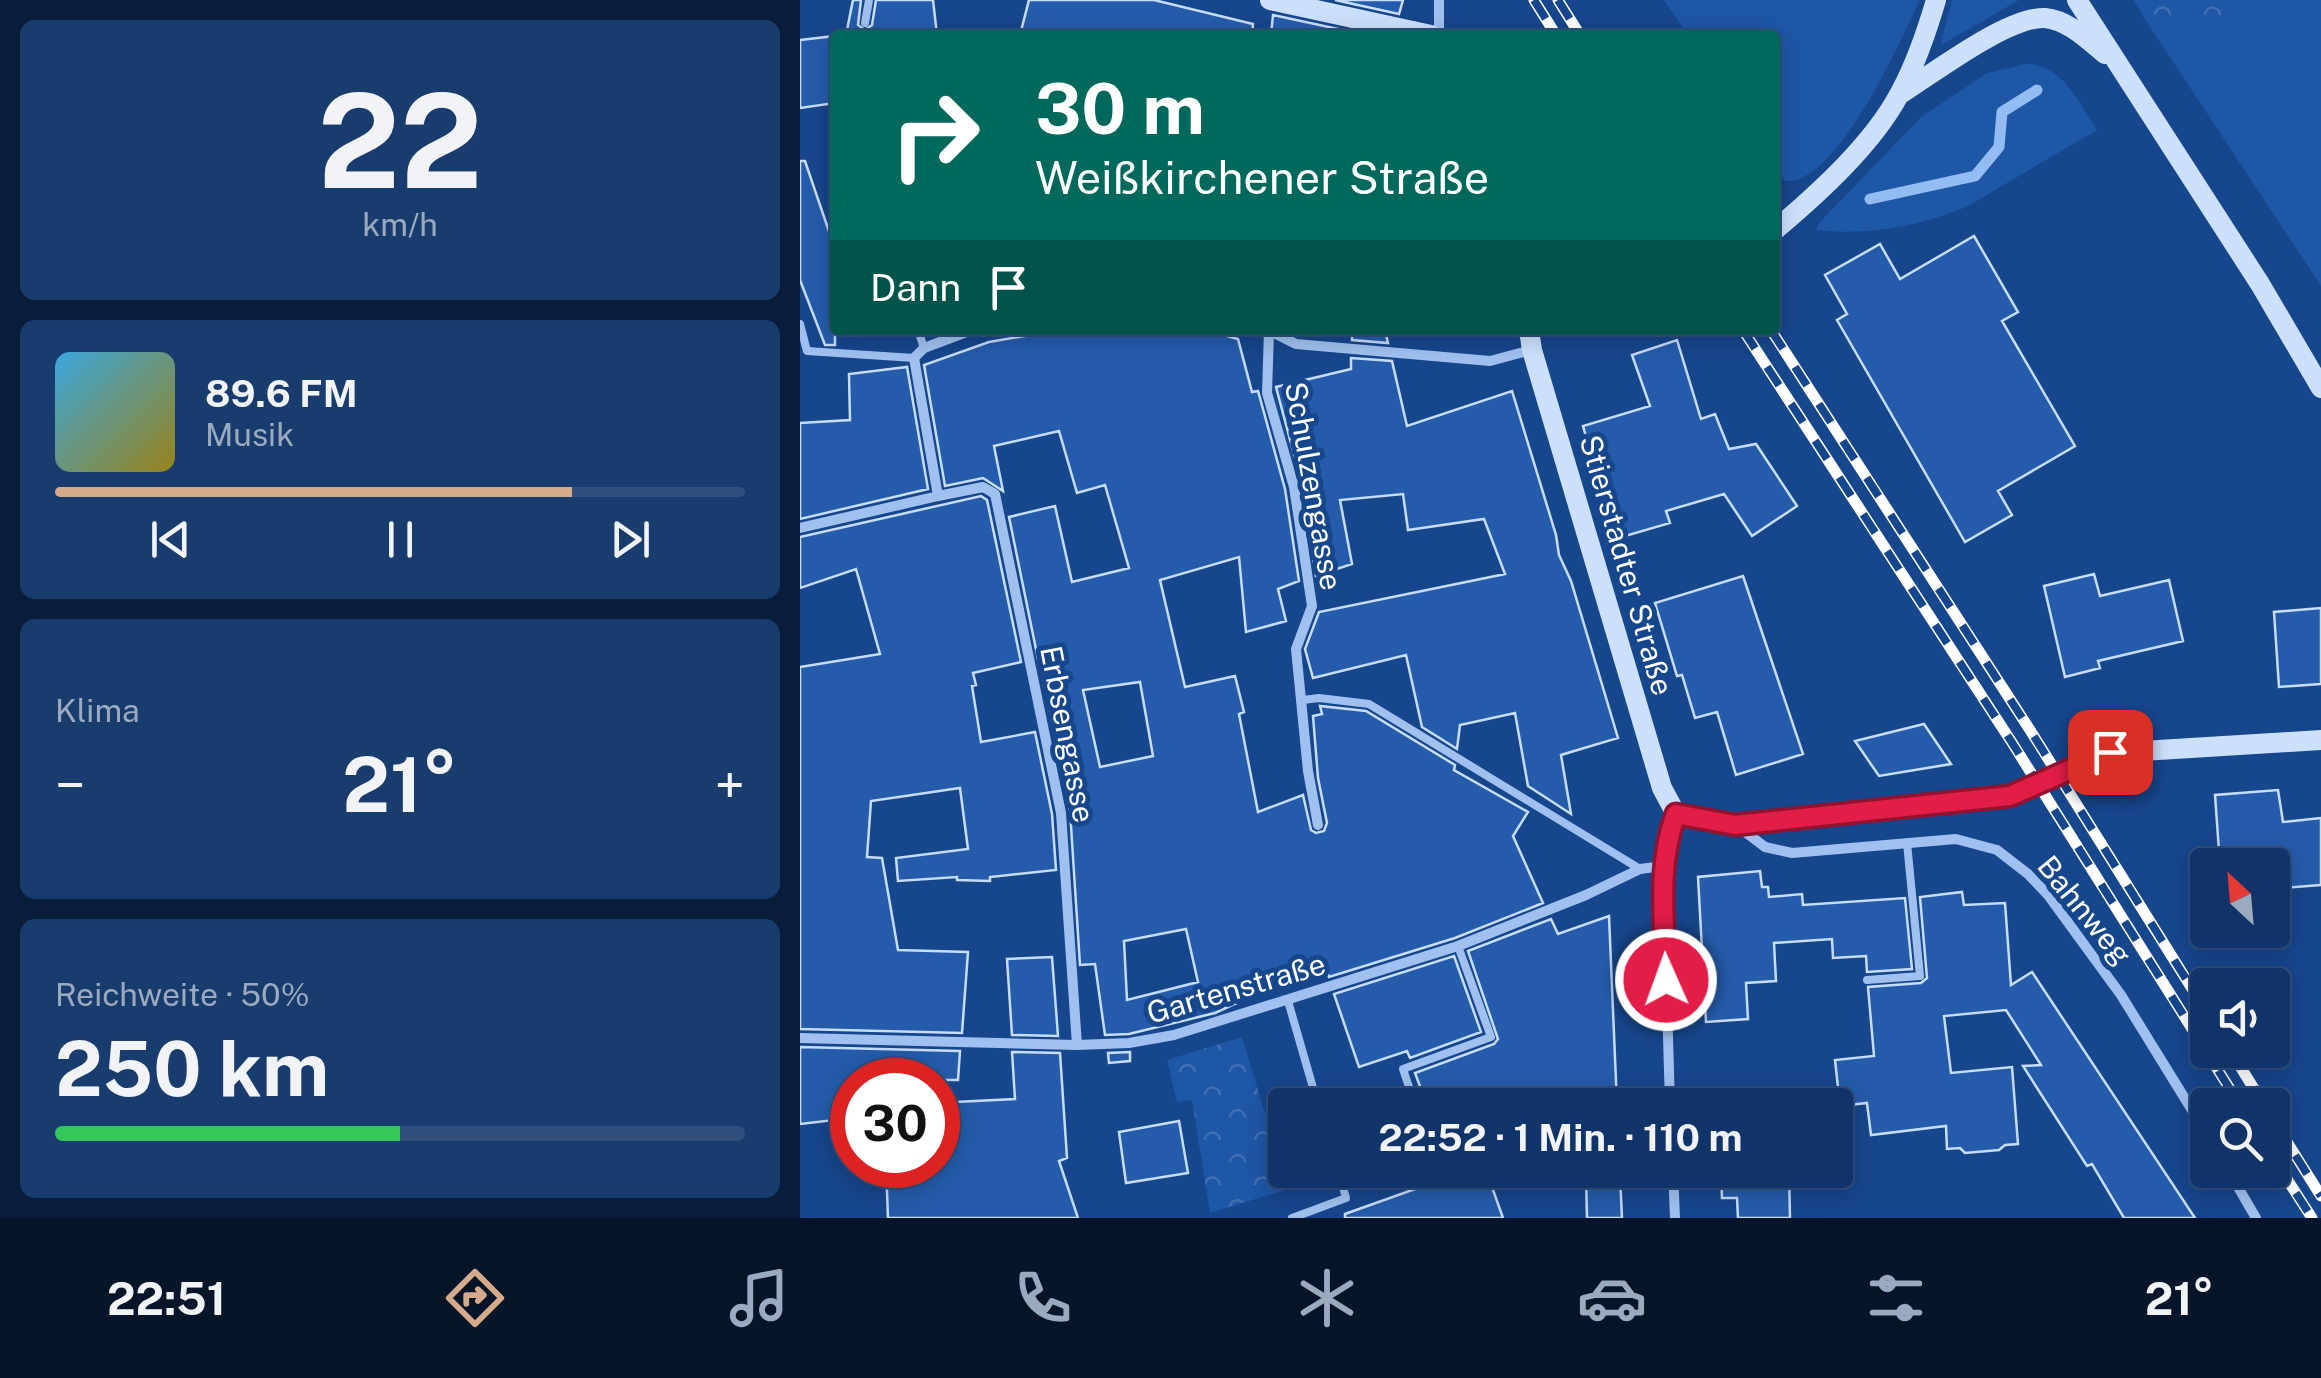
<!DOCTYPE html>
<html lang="de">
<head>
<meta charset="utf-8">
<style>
	body { margin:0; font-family:"Public Sans",sans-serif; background:#193c6f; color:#f1f3f6; height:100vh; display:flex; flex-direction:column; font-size:38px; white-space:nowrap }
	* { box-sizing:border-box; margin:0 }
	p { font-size:32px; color:#9caac0 }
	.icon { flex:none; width:55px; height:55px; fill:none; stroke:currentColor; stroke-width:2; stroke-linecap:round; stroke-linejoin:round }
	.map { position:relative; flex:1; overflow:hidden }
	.panel { display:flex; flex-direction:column; gap:20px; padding:20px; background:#091d3a; width:800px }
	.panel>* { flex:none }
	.top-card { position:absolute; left:30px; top:30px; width:950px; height:305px; border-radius:10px; box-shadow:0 5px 25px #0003,0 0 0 2px #304f7d; background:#00695c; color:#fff; overflow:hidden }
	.needle { width:65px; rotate:334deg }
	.buttons { position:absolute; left:1390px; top:848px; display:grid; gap:20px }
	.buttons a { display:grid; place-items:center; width:100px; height:100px; border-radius:10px; background:#103469; box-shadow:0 5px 25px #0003,0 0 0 2px #304f7d; font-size:50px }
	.speed { position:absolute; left:30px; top:1058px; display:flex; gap:20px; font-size:50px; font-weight:700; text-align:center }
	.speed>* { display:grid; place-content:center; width:130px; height:130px; border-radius:50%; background:#103469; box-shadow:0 5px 25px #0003,0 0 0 2px #304f7d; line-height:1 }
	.speed .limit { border:15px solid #d22; background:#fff; color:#111 }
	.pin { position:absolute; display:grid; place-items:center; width:85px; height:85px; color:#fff; margin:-42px; border-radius:20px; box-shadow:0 5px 15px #0006 }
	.me { position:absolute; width:110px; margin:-55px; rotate:358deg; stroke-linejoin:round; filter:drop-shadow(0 0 8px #0008) }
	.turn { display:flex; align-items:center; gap:35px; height:210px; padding:0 40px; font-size:45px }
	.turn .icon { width:130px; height:130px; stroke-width:2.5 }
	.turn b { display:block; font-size:70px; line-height:85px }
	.then { display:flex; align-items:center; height:95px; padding:0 40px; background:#0003; gap:20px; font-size:38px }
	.big { font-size:75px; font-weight:700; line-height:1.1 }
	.panel .widget { flex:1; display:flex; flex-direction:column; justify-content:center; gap:15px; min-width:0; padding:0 35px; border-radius:15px; background:#193c6f }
	.panel .dial { align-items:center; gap:0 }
	.dial b { font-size:130px; line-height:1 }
	.song { display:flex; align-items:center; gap:30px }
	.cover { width:120px; height:120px; border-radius:15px; background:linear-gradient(135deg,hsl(200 70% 55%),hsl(50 70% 35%)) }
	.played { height:10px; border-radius:5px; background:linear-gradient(90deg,#d6ab8b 75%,#304f7d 75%) }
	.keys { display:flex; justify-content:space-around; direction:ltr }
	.heat { display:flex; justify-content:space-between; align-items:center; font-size:55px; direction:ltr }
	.charge { height:15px; border-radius:8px; background:linear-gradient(90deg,#34c759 50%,#304f7d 0) }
	.trip { position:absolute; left:468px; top:1088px; width:585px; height:100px; border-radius:10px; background:#103469; box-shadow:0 5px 25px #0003,0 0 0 2px #304f7d; font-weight:700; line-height:100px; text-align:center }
	.tab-bar { display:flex; height:160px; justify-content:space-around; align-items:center; background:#06152a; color:#9caac0 }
	.tab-bar .icon { width:70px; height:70px }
	.tab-bar .on { color:#d6ab8b }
	.tab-bar b { font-size:45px; color:#f1f3f6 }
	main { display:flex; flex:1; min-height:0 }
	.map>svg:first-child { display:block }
</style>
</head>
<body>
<main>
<section class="panel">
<div class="widget dial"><b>22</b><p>km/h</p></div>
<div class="widget">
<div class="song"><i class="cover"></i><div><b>89.6 FM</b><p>Musik</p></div></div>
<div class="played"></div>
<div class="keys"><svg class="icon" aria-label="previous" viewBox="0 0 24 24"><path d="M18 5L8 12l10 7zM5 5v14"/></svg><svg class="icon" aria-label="pause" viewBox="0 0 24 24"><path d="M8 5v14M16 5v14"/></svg><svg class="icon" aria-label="next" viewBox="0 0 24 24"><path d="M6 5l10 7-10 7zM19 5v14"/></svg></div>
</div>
<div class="widget"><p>Klima</p>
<div class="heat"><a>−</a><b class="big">21°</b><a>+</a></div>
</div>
<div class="widget"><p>Reichweite · 50%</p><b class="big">250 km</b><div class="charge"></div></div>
</section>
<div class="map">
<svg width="1521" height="1218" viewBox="0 0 1521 1218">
	<defs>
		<pattern id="forest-crowns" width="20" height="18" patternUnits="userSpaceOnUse" patternTransform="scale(2.5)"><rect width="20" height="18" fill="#1e57a6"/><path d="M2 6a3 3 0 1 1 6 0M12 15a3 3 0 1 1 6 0" fill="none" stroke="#4070b3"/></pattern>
	</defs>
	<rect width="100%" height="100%" fill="#16468c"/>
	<path fill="#1e57a6" d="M864,0H1120C1099,43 1038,185 985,181L975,166V35H888Z
		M1152,0H1219L1140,46Z
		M1494,0H1521V286L1352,30Z
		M1226,64C1262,63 1280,104 1297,130L1168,206C1122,226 1066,236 1016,230L1018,224L1121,117L1187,73Z"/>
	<path fill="url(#forest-crowns)" d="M1333,0H1494L1352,30Z
		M442,1037L488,1189L410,1213L392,1100L377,1102L367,1060Z"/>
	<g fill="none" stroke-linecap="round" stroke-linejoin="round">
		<path stroke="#92bcf2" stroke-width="11" d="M1070,199L1175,176L1199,147L1202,112L1237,90"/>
	</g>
	<path fill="#245cab" stroke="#c6dcfb" stroke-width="2.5" fill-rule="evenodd" d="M53,0H61L58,25L65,30L72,25L76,0H133L137,35H46Z
		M229,0H354L453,24L452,35H220Z
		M535,0H603L599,14Z
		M473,15L566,35H471Z
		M35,36V103L0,108V40Z
		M0,161H5L35,249V345H25L0,280Z
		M1174,236L1218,312L1202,321L1275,446L1198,491L1212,515L1165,542L1037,320L1047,314L1025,275L1080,244L1100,279Z
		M259,330H405L438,339L452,392L458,391L485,489L499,581L478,589L486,621L446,632L439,557L360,580L385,687L435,676L444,712L439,714L458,812L503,795L511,830L516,833L524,831L527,823L518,778L513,716L522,714L520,706L566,711L655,765L654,770L728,812L713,836L743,903L655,938L529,977L525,965L454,987L456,994L415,1013L329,1034L305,1035L295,964L280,965L270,811L241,658L238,659L209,517L255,506L272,582L329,568L305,485L277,493L259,431L194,446L203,491L183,478L145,486L124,365L189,342ZM340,682L353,756L300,767L283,690ZM386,929L398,982L327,1000L324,941Z
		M552,330H585L588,343L552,340Z
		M877,340L901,419L915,414L929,449L956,444L997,506L952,536L924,494L866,511L870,523L815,539L783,426L850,406L832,355Z
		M551,358L592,361L607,426L712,391L756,535L759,555L771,581L818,738L761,755L771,814L728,786L715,713L660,725L657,749L622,727L606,655L513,678L505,649L519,612L705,574L684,519L608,530L603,494L540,500L552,564L516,576L502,485L476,387L551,369Z
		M107,367L128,489L0,519V423L50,420L49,374Z
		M181,496L187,500L221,662L173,673L176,685L172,686L181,742L235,732L252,814L256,870L190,877V881L157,880V877L98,881L96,858L168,849L160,788L71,801L67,857L82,858L98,950L168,952L162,1033L0,1029V667L80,654L56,569L0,588V537Z
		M1294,574L1300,596L1369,580L1383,641L1298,661L1300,668L1265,677L1244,586Z
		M943,576L1003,754L936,775L917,712L895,718L882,675L877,676L855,603Z
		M1521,608V684L1479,687L1474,612Z
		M1124,724L1151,764L1079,776L1055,741Z
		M1478,790L1483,822L1521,818V885L1472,889V865H1420L1415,795Z
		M960,871L962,887H968L969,897L1002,894L1003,905L1105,898L1112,969L1067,972L1066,956L1033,958L1032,939L974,943L976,981L946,983L948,1019L906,1022L898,877Z
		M1162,892L1164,905L1205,903L1211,985L1232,972L1395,1218H1324L1292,1164L1287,1166L1223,1066L1241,1065L1206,1010L1144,1016L1151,1073L1212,1067L1218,1144L1205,1145L1199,1150L1165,1153L1160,1148L1147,1149L1146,1126L1071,1135L1067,1103L1040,1106L1035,1060L1074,1056L1068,987L1121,983L1127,978L1120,897Z
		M809,916L817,1105H627L615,1073L694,1044L698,1039L668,951L751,919L758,934Z
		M654,956L681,1032L610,1058L607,1051L559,1067L534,994Z
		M252,957L258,1036L212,1035L207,959Z
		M0,1047L160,1051L158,1080H52V1118L0,1124Z
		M212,1052L260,1053L267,1158L259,1161L278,1218H88L86,1165H138V1159L147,1158L155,1102L215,1099Z
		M330,1052V1061L309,1063L308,1053Z
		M379,1121L388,1173L326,1183L319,1132Z
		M643,1170H686L703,1218H545V1214L646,1178Z
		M921,1170H989L990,1218H938L937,1198H922Z
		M820,1176L822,1218H787L786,1178Z"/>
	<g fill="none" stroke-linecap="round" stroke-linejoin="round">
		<path stroke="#a0c1ef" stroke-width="8" d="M65,23L69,0
			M0,324L7,351L114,358
			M118,330L124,348
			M503,700L519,698L569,704L840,869
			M1067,980L1120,976L1107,843
			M488,1001L518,1105
			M615,1105L603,1069L691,1037L658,946
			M492,1218L546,1198L538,1170"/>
		<path stroke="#a0c1ef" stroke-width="10" d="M639,0V35
			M468,330L496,344L690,361L731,350
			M469,331L467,393L494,487L512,606L496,649L508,771L518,825
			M138,496L183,487L195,494L261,813L277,1045
			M0,528L138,496L114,358L124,348L172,330
			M936,825L965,847L992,853L1156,839L1197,850L1228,874L1248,895L1321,995L1408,1136
			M0,1038L277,1045L329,1043L374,1035L658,946L786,895L840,869L863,866
			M870,1105L863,866L868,835L876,815
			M873,1170L875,1218
			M1428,1170L1456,1218"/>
		<path stroke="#cde0fb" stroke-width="20" d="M470,0L631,35
			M1277,0L1460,284L1521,388
			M1099,95C1131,75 1208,16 1245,18C1268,20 1288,40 1305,54
			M975,230C1019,193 1073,144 1100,93C1115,65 1127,31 1136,0
			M729,330L732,350L862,788L876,814L935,825L1210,796L1310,753L1521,740"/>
		<g stroke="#fff" stroke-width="11">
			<path id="rail" d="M734,0L756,35
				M758,0L780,35
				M943,330L1211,741L1440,1105
				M971,330L1230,730L1408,1014
				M1430,1050L1464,1105
				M1472,1118L1521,1196
				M1472,1156L1512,1218"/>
		</g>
		<use href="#rail" stroke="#16468c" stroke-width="8" stroke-dasharray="22" stroke-linecap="butt"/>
	</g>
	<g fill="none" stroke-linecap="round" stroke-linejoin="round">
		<g stroke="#92132f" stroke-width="25">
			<path id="route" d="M866,980C865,925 856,866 876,814L935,825L1210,796L1310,752"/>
		</g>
		<use href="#route" stroke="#e11d48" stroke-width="18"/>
	</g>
	<g text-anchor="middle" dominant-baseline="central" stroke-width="10" stroke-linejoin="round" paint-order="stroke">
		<g font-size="30" fill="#fff" stroke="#16468c">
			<text transform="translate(514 486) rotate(80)">Schulzengasse</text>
			<text transform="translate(827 565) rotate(74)">Stierstadter Straße</text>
			<text transform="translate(268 734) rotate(79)">Erbsengasse</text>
			<text transform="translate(1285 910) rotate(51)">Bahnweg</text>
			<text transform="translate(436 988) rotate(-16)">Gartenstraße</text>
		</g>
	</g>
</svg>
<div class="buttons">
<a><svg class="needle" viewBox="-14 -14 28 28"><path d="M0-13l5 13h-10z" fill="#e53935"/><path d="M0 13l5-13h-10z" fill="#9caac0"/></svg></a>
<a><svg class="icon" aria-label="sound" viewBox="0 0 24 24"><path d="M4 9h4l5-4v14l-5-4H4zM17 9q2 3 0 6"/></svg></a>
<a><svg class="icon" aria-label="search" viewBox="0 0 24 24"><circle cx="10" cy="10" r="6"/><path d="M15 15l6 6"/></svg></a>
</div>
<div class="speed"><div class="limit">30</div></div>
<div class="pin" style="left:1310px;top:752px;background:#d93025"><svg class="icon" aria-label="arrive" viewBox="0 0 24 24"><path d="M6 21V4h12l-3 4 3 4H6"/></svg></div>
<svg class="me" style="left:866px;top:980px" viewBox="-20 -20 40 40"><circle r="17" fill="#e11d48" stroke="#fff" stroke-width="3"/><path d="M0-11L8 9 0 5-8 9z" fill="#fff"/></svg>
<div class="trip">22:52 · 1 Min. · 110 m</div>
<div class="top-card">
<div class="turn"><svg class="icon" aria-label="right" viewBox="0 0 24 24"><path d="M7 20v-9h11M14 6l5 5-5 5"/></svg><div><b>30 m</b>Weißkirchener Straße</div></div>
<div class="then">Dann<svg class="icon" aria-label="arrive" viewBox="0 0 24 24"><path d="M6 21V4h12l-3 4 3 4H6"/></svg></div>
</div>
</div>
</main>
<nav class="tab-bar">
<b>22:51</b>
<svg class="icon on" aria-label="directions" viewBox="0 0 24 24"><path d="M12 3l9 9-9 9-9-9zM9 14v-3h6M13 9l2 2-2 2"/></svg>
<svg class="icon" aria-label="music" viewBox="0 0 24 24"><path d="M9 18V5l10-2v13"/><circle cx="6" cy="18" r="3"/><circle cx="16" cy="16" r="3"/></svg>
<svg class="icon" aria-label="phone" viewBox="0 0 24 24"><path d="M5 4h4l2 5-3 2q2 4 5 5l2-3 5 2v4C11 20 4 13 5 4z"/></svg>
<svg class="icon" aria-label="climate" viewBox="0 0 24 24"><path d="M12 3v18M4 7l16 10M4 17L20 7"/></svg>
<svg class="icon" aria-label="car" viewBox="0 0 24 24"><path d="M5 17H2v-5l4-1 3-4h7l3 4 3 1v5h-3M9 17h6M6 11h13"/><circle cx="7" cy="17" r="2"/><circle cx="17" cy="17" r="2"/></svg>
<svg class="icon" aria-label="filters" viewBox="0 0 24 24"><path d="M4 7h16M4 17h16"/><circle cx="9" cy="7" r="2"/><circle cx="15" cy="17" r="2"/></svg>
<b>21°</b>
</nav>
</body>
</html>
